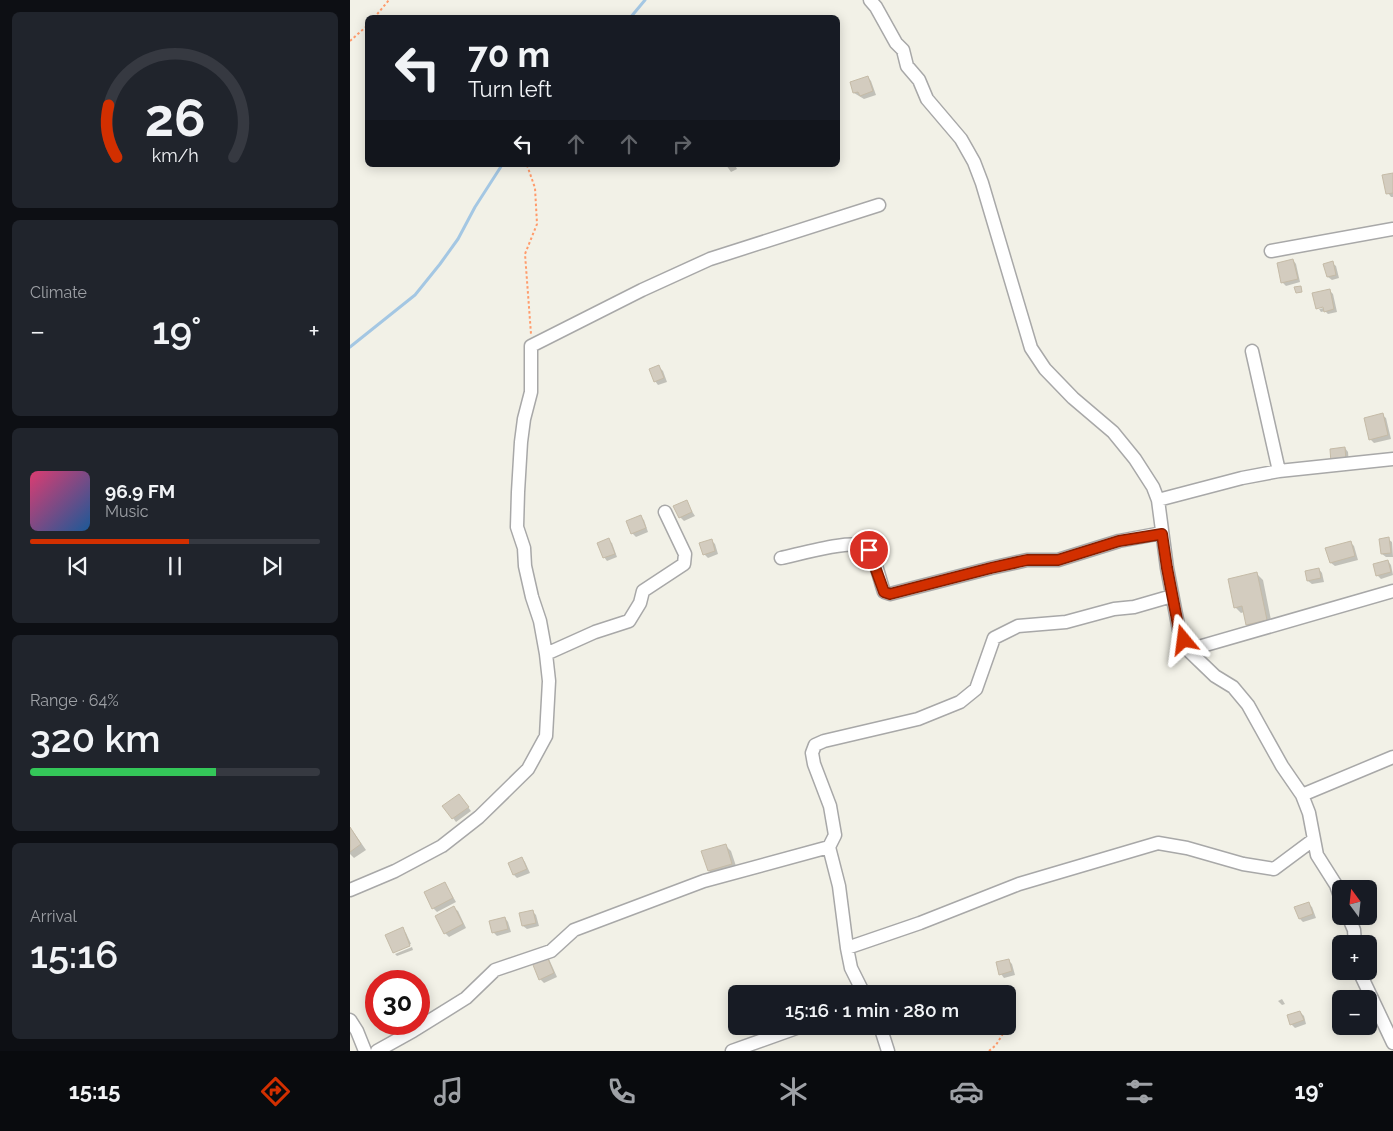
<!DOCTYPE html>
<html lang="en">
<head>
<meta charset="utf-8">
<style>
	body { margin:0; font-family:Raleway,sans-serif; background:#20242c; color:#f1f3f6; height:100vh; display:flex; flex-direction:column; font-size:19px; white-space:nowrap }
	* { box-sizing:border-box; margin:0 }
	p { font-size:16px; color:#9ea1a6 }
	.icon { flex:none; width:28px; height:28px; fill:none; stroke:currentColor; stroke-width:2; stroke-linecap:round; stroke-linejoin:round }
	.map { position:relative; flex:1; overflow:hidden }
	.details { display:flex; flex-direction:column; gap:12px; padding:12px; background:#0d0f14; width:350px }
	.details>* { flex:none }
	.banner { position:absolute; left:15px; top:15px; width:475px; height:152px; border-radius:8px; box-shadow:0 2px 12px #0003; background:#171b24; color:#f1f3f6; overflow:hidden }
	.needle { width:32px; rotate:345deg }
	.controls { position:absolute; left:982px; top:880px; display:grid; gap:10px }
	.controls a { display:grid; place-items:center; width:45px; height:45px; border-radius:8px; background:#171b24; box-shadow:0 2px 12px #0003; font-size:25px }
	.speed { position:absolute; left:15px; top:970px; display:flex; gap:10px; font-size:25px; font-weight:700; text-align:center }
	.speed>* { display:grid; place-content:center; width:65px; height:65px; border-radius:50%; background:#171b24; box-shadow:0 2px 12px #0003; line-height:1 }
	.speed .limit { border:8px solid #d22; background:#fff; color:#111 }
	.pin { position:absolute; display:grid; place-items:center; width:42px; height:42px; color:#fff; margin:-21px; border:2px solid #fff; border-radius:50%; box-shadow:0 1px 5px #0007 }
	.me { position:absolute; width:55px; margin:-28px; rotate:344deg; stroke-linejoin:round; filter:drop-shadow(0 0 4px #0008) }
	.turn { display:flex; align-items:center; gap:18px; height:105px; padding:0 20px; font-size:22px }
	.turn .icon { width:65px; height:65px; stroke-width:2.5 }
	.turn b { display:block; font-size:35px; line-height:42px }
	.lanes { display:flex; align-items:center; height:48px; padding:0 20px; background:#0003; justify-content:center; gap:25px; direction:ltr }
	.lanes .off { opacity:.35 }
	.big { font-size:38px; font-weight:600; line-height:1.1 }
	.details .widget { flex:1; display:flex; flex-direction:column; justify-content:center; gap:8px; min-width:0; padding:0 18px; border-radius:8px; background:#20242c }
	.details .dial { align-items:center; gap:0 }
	.dial svg { height:130px; overflow:visible; fill:none; stroke:#363941; stroke-width:7; stroke-linecap:round; text-anchor:middle }
	.dial text { fill:#f1f3f6; stroke:none }
	.song { display:flex; align-items:center; gap:15px }
	.cover { width:60px; height:60px; border-radius:8px; background:linear-gradient(135deg,hsl(340 70% 55%),hsl(210 70% 35%)) }
	.played { height:5px; border-radius:2px; background:linear-gradient(90deg,#d22f00 55%,#363941 55%) }
	.keys { display:flex; justify-content:space-around; direction:ltr }
	.heat { display:flex; justify-content:space-between; align-items:center; font-size:28px; direction:ltr }
	.charge { height:8px; border-radius:4px; background:linear-gradient(90deg,#34c759 64%,#363941 0) }
	.trip { position:absolute; left:378px; top:985px; width:288px; height:50px; border-radius:8px; background:#171b24; box-shadow:0 2px 12px #0003; font-weight:600; line-height:50px; text-align:center }
	.dock { display:flex; height:80px; justify-content:space-around; align-items:center; background:#090b0e; color:#9ea1a6 }
	.dock .icon { width:35px; height:35px }
	.dock .selected { color:#d22f00 }
	.dock b { font-size:22px; color:#f1f3f6 }
	main { display:flex; flex:1; min-height:0 }
	.map>svg:first-child { display:block }
</style>
</head>
<body>
<main>
<section class="details">
<div class="widget dial"><svg viewBox="0 0 100 80">
<path d="M14 69A42 42 0 1 1 86 69"/>
<path d="M14 69A42 42 0 0 1 9 37" stroke="#d22f00"/>
<text x="50" y="56" font-size="32" font-weight="700">26</text>
<text x="50" y="72" font-size="11">km/h</text>
</svg></div>
<div class="widget"><p>Climate</p>
<div class="heat"><a>−</a><b class="big">19°</b><a>+</a></div>
</div>
<div class="widget">
<div class="song"><i class="cover"></i><div><b>96.9 FM</b><p>Music</p></div></div>
<div class="played"></div>
<div class="keys"><svg class="icon" aria-label="previous" viewBox="0 0 24 24"><path d="M18 5L8 12l10 7zM5 5v14"/></svg><svg class="icon" aria-label="pause" viewBox="0 0 24 24"><path d="M8 5v14M16 5v14"/></svg><svg class="icon" aria-label="next" viewBox="0 0 24 24"><path d="M6 5l10 7-10 7zM19 5v14"/></svg></div>
</div>
<div class="widget"><p>Range · 64%</p><b class="big">320 km</b><div class="charge"></div></div>
<div class="widget"><p>Arrival</p><b class="big">15:16</b></div>
</section>
<div class="map">
<svg width="1043" height="1051" viewBox="0 0 1043 1051">
	<rect width="100%" height="100%" fill="#f2f1e7"/>
	<path fill="#0003" d="M518,77L521,81L526,95L514,99L504,93Z
		M376,165H385L387,169L381,172Z
		M1043,174V197H1041L1038,193L1034,176Z
		M943,260L946,264L950,282L936,286L932,282Z
		M982,263L986,266L989,278L982,280L978,277L975,265Z
		M979,290L983,294L987,312L978,314L975,311L971,312L969,309L979,307L978,304L968,307V309L964,294Z
		M309,367L313,371L317,382L308,385L305,381Z
		M1032,415L1036,418L1041,439L1024,443L1020,439Z
		M995,448L998,452L999,464L986,466Z
		M336,502L345,516L334,521L330,517Z
		M290,517L294,520L298,532L286,537L282,533Z
		M1038,539L1042,542L1043,557H1036L1032,554Z
		M258,540L262,543L267,557L257,561L254,557Z
		M361,540L365,544L368,554L358,558L354,554Z
		M1000,542L1004,546L1008,560L985,566L981,563Z
		M1038,561L1041,565L1043,575L1031,579L1027,575Z
		M969,569L972,573L974,582L962,584L958,581Z
		M907,574L913,580L922,625L902,630L897,624L894,612L891,613L885,607Z
		M112,799L121,811L106,822L94,806Z
		M0,827L16,850L4,858L0,854Z
		M375,845L381,851L387,869L365,877L359,871L353,852Z
		M172,858L175,862L180,873L167,878L164,875Z
		M95,883L106,902L87,912L83,908Z
		M959,904L962,907L966,918L953,922L950,919Z
		M104,908L108,911L116,928L99,937L95,933Z
		M182,911L186,915L189,926L177,929L173,926Z
		M155,918L158,922L161,932L147,936L143,932Z
		M52,929L56,933L61,944L44,951Z
		M62,947L63,950L47,956L45,954Z
		M195,955L199,959L207,977L194,983L190,979Z
		M658,960L662,964L665,975L654,978L651,974Z
		M932,999L935,1004L932,1005L928,1001Z
		M950,1012L954,1016L956,1024L945,1028L941,1024Z"/>
	<g fill="none" stroke-linecap="round" stroke-linejoin="round">
		<path stroke="#a4c7e3" stroke-width="3" d="M280,18L295,0
			M0,347L65,295L90,264L108,239L125,207L152,165"/>
	</g>
	<path fill="#d3ccbf" stroke="#c5bba7" d="M518,76L523,91L510,96L508,92L503,93L500,82Z
		M1043,173V193L1036,194L1032,175Z
		M943,259L948,279L931,283L927,263Z
		M983,261L986,275L977,277L973,264Z
		M951,286L952,292L946,293L944,287Z
		M980,289L984,309L974,312L973,307L966,309L962,293Z
		M309,365L314,378L304,382L299,369Z
		M1033,413L1038,435L1019,440L1014,418Z
		M995,447L996,461L981,463L980,449Z
		M337,500L342,512L329,518L323,506Z
		M291,515L296,528L281,534L276,521Z
		M1039,537L1041,553L1031,554L1029,539Z
		M259,538L265,554L253,558L247,543Z
		M362,539L365,551L353,555L349,543Z
		M1001,541L1005,556L980,563L975,548Z
		M1038,560L1041,572L1026,576L1023,564Z
		M969,568L971,578L957,581L955,571Z
		M907,572L917,620L896,625L892,606L884,608L878,579Z
		M109,794L119,807L102,819L92,806Z
		M0,827L11,844L0,852Z
		M376,844L382,864L358,871L351,851Z
		M172,857L177,869L163,875L158,863Z
		M95,882L103,898L82,909L74,892Z
		M959,902L963,914L949,919L944,907Z
		M104,906L113,924L94,934L85,916Z
		M183,910L186,923L172,926L169,913Z
		M155,917L158,929L142,933L139,921Z
		M53,927L60,946L43,953L35,935Z
		M995,940L997,944H991V960L985,944Z
		M196,954L204,973L189,980L181,960Z
		M659,959L662,971L649,975L646,962Z
		M950,1011L954,1020L940,1025L937,1015Z"/>
	<g fill="none" stroke-linecap="round" stroke-linejoin="round">
		<g stroke="#a8a8a8" stroke-width="15">
			<path id="minor" d="M520,0L526,7L546,43L553,50L557,66L569,80L577,99L611,139L624,162L632,183L681,348L695,369L723,398L763,432L785,459L803,487L808,500L817,568L829,630L838,650L865,676L883,687L898,705L932,766L952,795L959,813L967,855L986,885L991,899
				M921,251L1043,229
				M902,351L929,471
				M808,500L892,478L929,471L1043,459
				M431,558C447,555 506,537 517,548C525,556 530,581 534,592L540,594L641,568L677,560H708L769,541L812,533
				M838,650L1043,591
				M196,654L245,632L279,621L290,603L293,591L334,564L335,554L315,512
				M952,795L1043,757
				M0,890L45,871L92,846L129,817L178,769L196,736L199,681L196,654L190,621L182,597L175,566L174,548L167,527L168,492L171,442L174,419L181,392V346L292,290L360,259L529,205
				M998,916L1004,930L1005,944
				M497,948L570,923L669,884L808,843L837,848L893,864L924,869L963,840
				M1009,971L1043,1043
				M514,994L501,968L497,948L489,886L479,847L485,835L480,806L464,764L462,753L465,745L474,741L568,719L610,702L626,689L644,638L668,626L716,622L764,609L784,607L822,596
				M0,1020L7,1031L15,1051
				M530,1026L538,1051
				M27,1051L63,1031L116,998L145,970L201,951L224,930L354,881L479,847
				M382,1051L452,1026"/>
		</g>
		<path stroke="#ff9b6b" stroke-width="2" stroke-dasharray="2.5 2.5" stroke-linecap="butt" d="M24,18L39,0
			M0,41L18,25
			M177,165L185,188L187,224L175,254L181,334
			M639,1051L646,1045L654,1032L653,1026"/>
		<use href="#minor" stroke="#fff" stroke-width="12"/>
	</g>
	<g fill="none" stroke-linecap="round" stroke-linejoin="round">
		<g stroke="#881f00" stroke-width="12">
			<path id="route" d="M519,550L534,592L540,594L641,568L677,560H708L769,541L812,534L817,568L829,630L834,640"/>
		</g>
		<use href="#route" stroke="#d22f00" stroke-width="9"/>
	</g>
</svg>
<div class="controls">
<a><svg class="needle" viewBox="-14 -14 28 28"><path d="M0-13l5 13h-10z" fill="#e53935"/><path d="M0 13l5-13h-10z" fill="#9ea1a6"/></svg></a>
<a>+</a>
<a>−</a>
</div>
<div class="speed"><div class="limit">30</div></div>
<div class="pin" style="left:519px;top:550px;background:#d93025"><svg class="icon" aria-label="arrive" viewBox="0 0 24 24"><path d="M6 21V4h12l-3 4 3 4H6"/></svg></div>
<svg class="me" style="left:834px;top:640px" viewBox="-20 -20 40 40"><path d="M0-17L14 15 0 8-14 15z" fill="#d22f00" stroke="#fff" stroke-width="4"/></svg>
<div class="trip">15:16 · 1 min · 280 m</div>
<div class="banner">
<div class="turn"><svg class="icon" aria-label="left" viewBox="0 0 24 24"><path d="M17 20v-9H6M10 6l-5 5 5 5"/></svg><div><b>70 m</b>Turn left</div></div>
<div class="lanes"><svg class="icon" aria-label="left" viewBox="0 0 24 24"><path d="M17 20v-9H6M10 6l-5 5 5 5"/></svg><svg class="icon off" aria-label="ahead" viewBox="0 0 24 24"><path d="M12 20V5M6 11l6-6 6 6"/></svg><svg class="icon off" aria-label="ahead" viewBox="0 0 24 24"><path d="M12 20V5M6 11l6-6 6 6"/></svg><svg class="icon off" aria-label="right" viewBox="0 0 24 24"><path d="M7 20v-9h11M14 6l5 5-5 5"/></svg></div>
</div>
</div>
</main>
<nav class="dock">
<b>15:15</b>
<svg class="icon selected" aria-label="directions" viewBox="0 0 24 24"><path d="M12 3l9 9-9 9-9-9zM9 14v-3h6M13 9l2 2-2 2"/></svg>
<svg class="icon" aria-label="music" viewBox="0 0 24 24"><path d="M9 18V5l10-2v13"/><circle cx="6" cy="18" r="3"/><circle cx="16" cy="16" r="3"/></svg>
<svg class="icon" aria-label="phone" viewBox="0 0 24 24"><path d="M5 4h4l2 5-3 2q2 4 5 5l2-3 5 2v4C11 20 4 13 5 4z"/></svg>
<svg class="icon" aria-label="climate" viewBox="0 0 24 24"><path d="M12 3v18M4 7l16 10M4 17L20 7"/></svg>
<svg class="icon" aria-label="car" viewBox="0 0 24 24"><path d="M5 17H2v-5l4-1 3-4h7l3 4 3 1v5h-3M9 17h6M6 11h13"/><circle cx="7" cy="17" r="2"/><circle cx="17" cy="17" r="2"/></svg>
<svg class="icon" aria-label="filters" viewBox="0 0 24 24"><path d="M4 7h16M4 17h16"/><circle cx="9" cy="7" r="2"/><circle cx="15" cy="17" r="2"/></svg>
<b>19°</b>
</nav>
</body>
</html>
